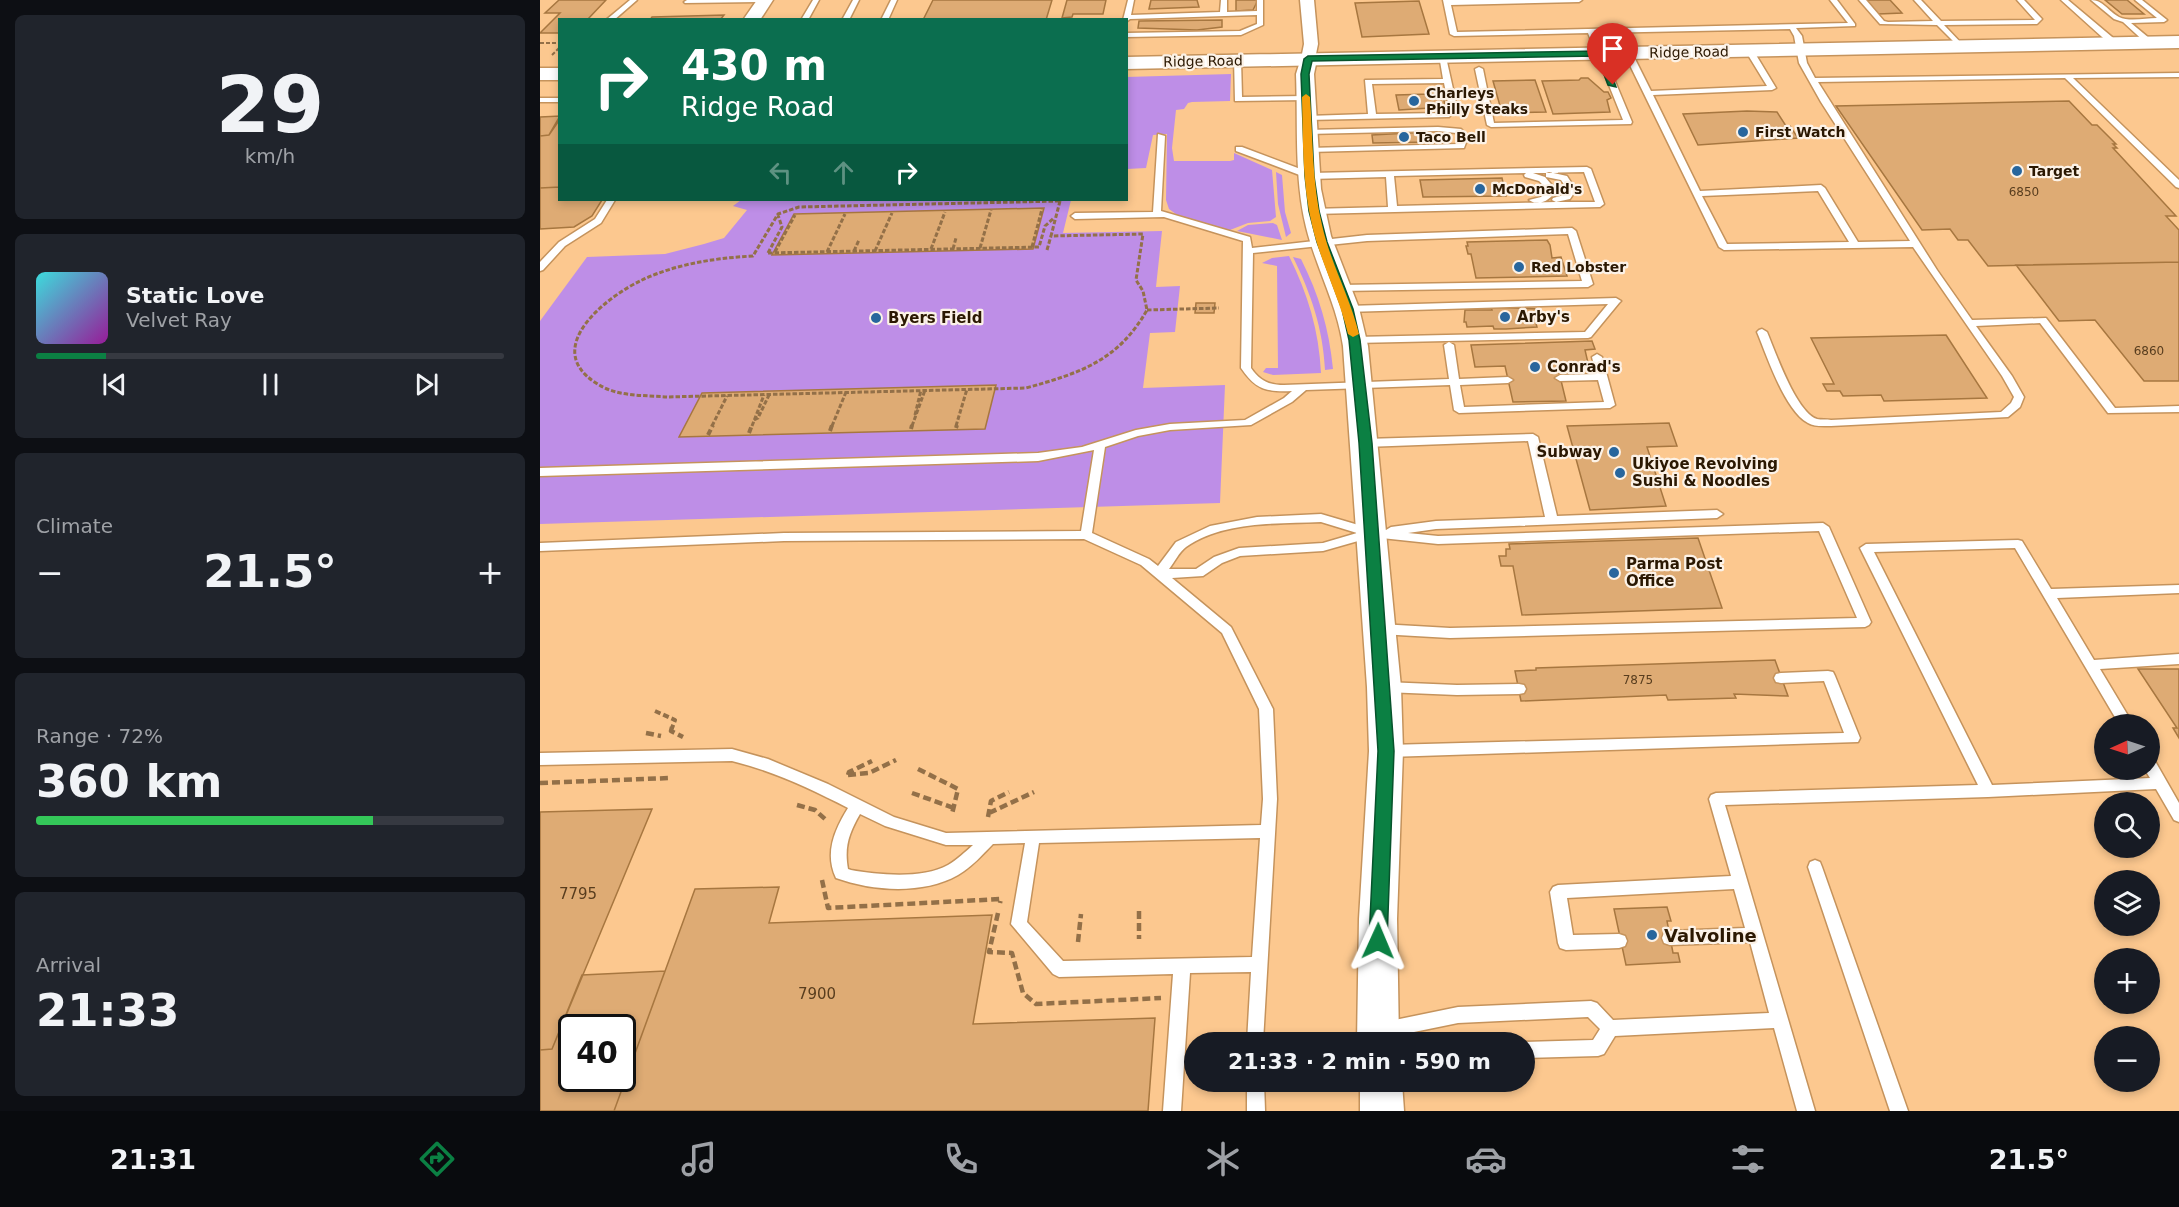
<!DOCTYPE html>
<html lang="en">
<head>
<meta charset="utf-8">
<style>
	body { margin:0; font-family:"DejaVu Sans",sans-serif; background:#20242c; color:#f1f3f6; height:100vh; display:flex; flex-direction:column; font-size:22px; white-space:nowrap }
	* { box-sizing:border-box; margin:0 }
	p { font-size:20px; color:#9ea1a6 }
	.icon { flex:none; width:33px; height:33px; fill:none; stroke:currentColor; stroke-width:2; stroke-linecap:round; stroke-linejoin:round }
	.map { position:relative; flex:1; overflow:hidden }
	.drawer { display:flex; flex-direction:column; gap:15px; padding:15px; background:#0d0f14; width:540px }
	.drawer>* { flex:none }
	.top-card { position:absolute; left:18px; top:18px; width:570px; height:183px; border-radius:0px; box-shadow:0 3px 9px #0003; background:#0b6e4f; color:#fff; overflow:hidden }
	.needle { width:39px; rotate:267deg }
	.buttons { position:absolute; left:1554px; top:714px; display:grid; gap:12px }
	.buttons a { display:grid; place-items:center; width:66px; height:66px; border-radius:50%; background:#171b24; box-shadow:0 3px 9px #0003; font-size:30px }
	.speed { position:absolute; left:18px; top:1014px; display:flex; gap:12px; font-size:30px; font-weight:700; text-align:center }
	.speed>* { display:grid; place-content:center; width:78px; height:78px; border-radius:50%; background:#171b24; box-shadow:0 3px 9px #0003; line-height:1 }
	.speed .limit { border:3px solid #111; border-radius:9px; background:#fff; color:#111 }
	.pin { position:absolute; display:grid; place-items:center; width:51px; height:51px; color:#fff; margin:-62px -26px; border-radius:50% 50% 50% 0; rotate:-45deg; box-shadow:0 0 6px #0007 }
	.pin .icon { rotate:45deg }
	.me { position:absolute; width:66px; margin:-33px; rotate:1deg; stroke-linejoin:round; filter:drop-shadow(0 0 4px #0008) }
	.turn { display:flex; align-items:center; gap:21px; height:126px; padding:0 24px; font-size:27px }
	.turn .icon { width:78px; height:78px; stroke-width:2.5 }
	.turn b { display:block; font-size:42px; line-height:51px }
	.lanes { display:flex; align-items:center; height:57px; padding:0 24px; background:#0003; justify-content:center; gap:30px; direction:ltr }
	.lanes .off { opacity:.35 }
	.big { font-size:45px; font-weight:700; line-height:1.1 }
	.drawer .widget { flex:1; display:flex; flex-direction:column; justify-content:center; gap:9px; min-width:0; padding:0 21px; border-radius:9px; background:#20242c }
	.drawer .dial { align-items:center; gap:0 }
	.dial b { font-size:78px; line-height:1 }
	.song { display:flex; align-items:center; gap:18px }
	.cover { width:72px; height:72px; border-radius:9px; background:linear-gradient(135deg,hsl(180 70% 55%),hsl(300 70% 35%)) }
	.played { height:6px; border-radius:3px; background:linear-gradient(90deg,#0b8043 15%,#363941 15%) }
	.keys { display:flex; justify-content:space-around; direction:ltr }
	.heat { display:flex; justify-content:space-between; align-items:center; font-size:33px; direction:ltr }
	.charge { height:9px; border-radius:4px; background:linear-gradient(90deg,#34c759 72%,#363941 0) }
	.trip { position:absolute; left:644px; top:1032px; width:351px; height:60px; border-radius:30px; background:#171b24; box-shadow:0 3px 9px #0003; font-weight:700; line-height:60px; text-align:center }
	.dock { display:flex; height:96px; justify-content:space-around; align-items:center; background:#090b0e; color:#9ea1a6 }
	.dock .icon { width:42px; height:42px }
	.dock .active { color:#0b8043 }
	.dock b { font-size:27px; color:#f1f3f6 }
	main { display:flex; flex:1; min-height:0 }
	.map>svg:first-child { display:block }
</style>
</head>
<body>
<main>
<section class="drawer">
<div class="widget dial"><b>29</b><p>km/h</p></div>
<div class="widget">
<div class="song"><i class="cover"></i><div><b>Static Love</b><p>Velvet Ray</p></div></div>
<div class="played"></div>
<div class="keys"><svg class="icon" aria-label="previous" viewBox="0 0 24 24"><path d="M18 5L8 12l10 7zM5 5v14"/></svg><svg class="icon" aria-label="pause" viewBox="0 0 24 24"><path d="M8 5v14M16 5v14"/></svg><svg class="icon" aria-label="next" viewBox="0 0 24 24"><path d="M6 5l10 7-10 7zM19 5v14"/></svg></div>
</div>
<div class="widget"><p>Climate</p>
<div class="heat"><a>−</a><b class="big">21.5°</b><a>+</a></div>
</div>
<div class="widget"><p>Range · 72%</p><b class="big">360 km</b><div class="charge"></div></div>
<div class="widget"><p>Arrival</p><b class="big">21:33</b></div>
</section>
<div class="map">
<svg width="1639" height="1111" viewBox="0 0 1639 1111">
	<rect width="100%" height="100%" fill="#fcc88f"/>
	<path fill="#be8ee7" d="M691,74L690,101L652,102L648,103L644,109L636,110L632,148L634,161H690L694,160V153L732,170L736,217L730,221L708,223L690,230L644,220L629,209L626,200L627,134L613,135L606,168L587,169L586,77Z
		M736,172L742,175L745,212L751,233L746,237L738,204Z
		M201,200H531L523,233L622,231L616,287L640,286L635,332L610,333L603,388L685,385L680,503L0,524V321L47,257L125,254L164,244L184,238L207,210L193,206Z
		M733,223L737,225L742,240L697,231L708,225Z
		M749,256C768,294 779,331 781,373L733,375L723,372L726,368H738L737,266L722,263L732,258Z
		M753,257L761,259C779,295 789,328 793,369L785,370C783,328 771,294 753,257Z"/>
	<path fill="#deab74" stroke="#a77740" stroke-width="1.5" fill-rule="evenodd" d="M19,0H66L47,20H20V33H0L20,13H5Z
		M393,0H512L506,20H383Z
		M527,0H566L563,14H533L532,17L522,18Z
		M611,0H657L659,7L609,9Z
		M696,0H718L713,10L696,11Z
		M1326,0H1350L1362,13L1338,14Z
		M1565,0H1587L1604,14H1582Z
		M879,1L889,34L822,37L815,3Z
		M184,15L180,20H110L112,17Z
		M682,20V27L657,30L598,28L599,21Z
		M1041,78H1048L1064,92H1068L1071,98L1067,100L1070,112L1013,114L1002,81L1039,80Z
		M995,80L1006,112L962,113L953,81Z
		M889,91H902L903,96L908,97L909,99L904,100L905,107L859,110L856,95L890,94Z
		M1529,101L1552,125H1557L1576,144H1573L1577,148H1573L1636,216H1626L1639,230V262L1448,266L1428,240H1418L1410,229L1382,230L1296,106Z
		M1207,111L1237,112L1246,126H1250L1258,138L1158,145L1143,114Z
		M20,116L9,135L0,136V117Z
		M20,119V187L0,188V136L9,135Z
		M888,132L891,142L833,143L832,135Z
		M962,178L966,196L883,197L880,180Z
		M20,187V200H62L52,216L34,227L0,229V188Z
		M504,208L493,249L232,255L254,214Z
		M1007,240L1010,245L1012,258L1021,257L1027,276L936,278L931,254H928L926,246H928L927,242Z
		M1639,262V381H1604L1555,320L1519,321L1476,265Z
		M656,303H675L674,313H655Z
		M951,307L999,309L1002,320H995L997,327L966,329H954L953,326L927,327L926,322H924L925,310H952Z
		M1406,335L1447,398L1344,401L1341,395L1303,396L1300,391H1287L1283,384H1294L1271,338Z
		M1052,341L1055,349L1045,350L1048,363L1017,364L1026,401L973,402L965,366L935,367L931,345Z
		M456,385L445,429L139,437L162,393Z
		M1129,423L1137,446L1107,447L1126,506L1050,510L1027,426Z
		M1158,538L1182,608L982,615L973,566H961L959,556H966V549H970L969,544Z
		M1235,660L1248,696L1194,694L1196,698L1128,700L1126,695L981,701L975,671L996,670V668Z
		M1598,669H1639V738L1633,728H1637Z
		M112,809L12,1049L0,1050V812Z
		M239,887L229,923L452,915L433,1024L615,1018L608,1111H74L155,889Z
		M1127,907L1131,921H1127L1133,953H1138L1140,962L1086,965L1074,909Z
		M125,971L74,1111H0V1050L12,1049L42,975ZM32,1028H82V1078H32Z"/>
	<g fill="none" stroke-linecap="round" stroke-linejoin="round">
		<g stroke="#c5935c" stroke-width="3">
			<path id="service" d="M90,0H97L74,20H66Z
				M147,0H221L218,2L145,3L144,2Z
				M273,0H279L268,20H261Z
				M313,0H319L309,20H302Z
				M351,0H357L348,20H341Z
				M588,0H594L591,15L680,12L681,0H687V12L717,11V0H723V25L701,35L586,37V33L700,31L717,24V15L590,19L586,22V20H583Z
				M903,0H1042L1039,2L911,5L917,32L1308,23L1290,0H1297L1315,24V26L1256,28L1262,36L1267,63L1275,78L1639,73V77L1533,78L1639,180V188L1636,187L1525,78L1278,82L1397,270L1432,320L1506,318L1575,408L1639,406V412L1568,413L1500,323L1436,326L1472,376L1484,397L1480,407L1468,417L1291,426C1283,426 1274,427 1268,423C1245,411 1227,356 1217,332L1219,330L1222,329L1227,332C1235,351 1256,412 1277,419C1281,420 1287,419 1291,420L1461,412L1471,403L1474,397L1462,376L1373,247L1184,250L1179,247L1084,53L1085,51L1092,53L1111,91L1227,86L1205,50L1209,48L1213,50L1236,88L1232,90L1113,95L1160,191L1281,185L1285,188L1318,242L1370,241L1281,102L1259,63L1254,36L1250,29L1055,33L1092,122L1091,124L951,127L947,125L935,69L939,67L943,69L954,123L1083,120L1048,33L914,36L910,34ZM1278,191L1309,242L1187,244L1162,196Z
				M1319,0H1326L1344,21L1348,22L1393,21L1374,0H1381L1401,21L1495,20L1477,0H1484L1502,19L1497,24L1404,25L1424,46L1420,48L1397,25L1340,24Z
				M1521,0H1528L1578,42V46H1572Z
				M1551,0C1563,0 1568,11 1579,17C1589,22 1606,18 1617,18L1595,0H1602L1627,20L1624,22L1591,23L1615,43L1608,45L1583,22L1574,19Z
				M899,55L906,57L917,107L909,117L767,120L763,118L767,116L828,114L825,80L903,79ZM904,83L909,107L904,113L836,114L832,84Z
				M694,58L701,60L702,97L766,96L770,98L766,100L695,101Z
				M0,98H20V102H0Z
				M898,127L921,129L928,137L924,148L769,152L765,150L769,148L918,144L920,137L916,133L898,131L767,134L763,132L767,130Z
				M618,134L625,136L621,211L710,237L712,248L827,235L1032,228L1036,231L1053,284L1048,287L800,291L795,288L800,285L1042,281L1028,234L827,241L713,253L711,368C720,381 729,385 744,385L909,379L904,345L909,342L914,345L919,379L968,377L973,380L968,383L920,385L924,407L1064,402L1058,380L1020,381L1015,378L1020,375L1056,374L1052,357L1057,354L1062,357L1075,405L1070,408L919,413L914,410L910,385L766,390L752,402L711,425L630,430L598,436L565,447L552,533L609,559L618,566L636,542L670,526L717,517L781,514L832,529L846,530L851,527L896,521L1005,517L988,441L825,447L820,443L825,439L993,434L998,437L1017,516L1177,510L1183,514L1177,518L896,529L868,533L898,536L1283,523L1289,527L1331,622L1329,625L1325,627L910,638L840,634L836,632L834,629L836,626L840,624L910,628L1317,618L1279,531L898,544L832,537L783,551L700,556L682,563L663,576L632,578L691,627L733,709L737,799L723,1042H707L711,972L650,973L641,1111H623L633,974L519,977L513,974L471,924L485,843L453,844C442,855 432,867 418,875C383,895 332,891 296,878C284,853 295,829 308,808C271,789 233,771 192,761L0,765V753L192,749L228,759L288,784L354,817L406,833L721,825L723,799L719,709L682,633L601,565L544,539L244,541L0,551V543L244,533L541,531L554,450L498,461L0,476V468L498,453L542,447L596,430L630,424L705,420L744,398L752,391C726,392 716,390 701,368L703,241L624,217L535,219L531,216L535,213L613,212ZM781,522L817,533L783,543L699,548L674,557L656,569H629C634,563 639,552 646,547C683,521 737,524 781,522ZM320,814L345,826L406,845H433C425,852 417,860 408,865C383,879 339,875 311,870L308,869C304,847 309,833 320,814ZM720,838L712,957L523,961L487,922L499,843Z
				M696,147H702L771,173L1047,167L1051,169L1064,204L1060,207L774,214L771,213V209L848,207L846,177L770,179L696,151ZM1009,172L1006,173V177L1021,180L1028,190L1024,195L1013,198L1012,200L1016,202L857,206L854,176L986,173L984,175L985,177L999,181L1008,190L1001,197L989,200C999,207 1011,200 1016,190L1005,177L993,173L1044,172L1055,202H1016L1030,199L1036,190L1027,176Z
				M67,200H75L61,223L25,246L3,270L0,271V262L19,242L55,219Z
				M1076,298L1081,301L1079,303L1051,337L1048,338L815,343L810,340L815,337L1045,332L1068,304L807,312L802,309L807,306Z
				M1478,540L1482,541L1511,589L1639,585V593L1517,598L1554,660L1639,654V664L1560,669L1593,724H1579L1475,548L1334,552L1452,785L1610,778L1605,770H1610V759L1615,761L1639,803V822L1634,820L1616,789L1448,797L1185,805L1275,1111H1257L1234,1028L1075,1036L1064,1054L1058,1056L984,1058V1042H982H984L1053,1040L1060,1029L1048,1017L918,1023L874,1032L888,1036L890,1042H851L839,1039L837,1033L839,1024L845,1022L918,1007L1051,1001L1057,1003L1073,1020L1229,1013L1210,942L1130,945L1124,943L1122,938L1124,933L1130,931L1205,928L1194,889L1027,898L1033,935L1079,934L1085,936L1087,941L1085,946L1079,948L1026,950L1020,948L1018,943L1010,892L1013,887L1018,885L1191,876L1169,799L1171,795L1176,793L1438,785L1320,548L1326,544Z
				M1288,671L1293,672L1295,676L1320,738L1318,742L848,757L843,755L841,751L843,747L848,745L1304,733L1284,681L1241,683L1236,682L1234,678L1236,674L1241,673Z
				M845,682L917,685L979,684L984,685L986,689L984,693L979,694L917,695L845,692L840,691L838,687L840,683Z
				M1275,860L1280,862L1282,867L1368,1111H1350L1268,867L1270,862Z
				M707,1082H724L725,1111H707Z"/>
		</g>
		<g stroke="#c5935c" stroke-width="3">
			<path id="minor" d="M760,0H774L778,44L775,59L768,63L761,59L764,44Z"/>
		</g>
		<g stroke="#c5935c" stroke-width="3">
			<path id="tertiary" d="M217,0H233L220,20H203Z
				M768,54L774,55L777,59L774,74L781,189L791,236L819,308L828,346L861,687L863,751L857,919L859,1042H817L819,919L829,751L827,687L803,346C797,304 776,268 766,227C754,177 758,125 756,74L762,55Z
				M820,1082H862L864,1111H820Z"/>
		</g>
		<g stroke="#c5935c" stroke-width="3">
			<path id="primary" d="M1639,36V48L586,69V57Z
				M0,68H20V80H0Z"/>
		</g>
		<path stroke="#937048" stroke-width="2" stroke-dasharray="4 2" stroke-linecap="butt" d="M0,43H20
			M12,55L20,47"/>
		<path stroke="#937048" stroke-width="3" stroke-dasharray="4.5 2" stroke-linecap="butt" d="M520,201L511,236L603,234L596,280L603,291L607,310C578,361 540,373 486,388L127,397C104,395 76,397 56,383C1,348 66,297 102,280C136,264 175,258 213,256L238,214L259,207Z
			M492,247L502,209
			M440,248L451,210
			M391,249L405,212
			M413,249L416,238
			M507,250L511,236
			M314,251L319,240
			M335,251L352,213
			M235,252L255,215
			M287,252L305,214
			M228,253L499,247L505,226L514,218
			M228,253L242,227L238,215
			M607,310L679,308
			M375,415L381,390
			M214,420L218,418L229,395
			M172,426L187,396
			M212,426L224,395
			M292,426L306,392
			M372,426L385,390
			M416,426L427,389"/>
		<path stroke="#937048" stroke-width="4" stroke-dasharray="6 3" stroke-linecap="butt" d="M416,428L417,425
			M371,429L372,425
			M290,431L292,425
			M209,433L212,425
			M168,435L173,425
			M115,711L135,720L132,728"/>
		<path stroke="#937048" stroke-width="4.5" stroke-dasharray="8 4" stroke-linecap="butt" d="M132,727L131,731L143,737
			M106,733L121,736
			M378,769L418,789L412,814
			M308,775L329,773L356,760
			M308,775L309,772L332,761
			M0,783L130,778
			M372,793L414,808
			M257,805L275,810L285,819V822
			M449,813L494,792
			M448,817L451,801L469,792
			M282,880L288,908L461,899L460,903
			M599,911V939
			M458,913L449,952L472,953L483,993L496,1004L621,998
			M538,942L541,914"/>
		<use href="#service" fill="#fff" fill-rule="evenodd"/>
		<use href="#minor" fill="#fff" fill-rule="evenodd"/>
		<use href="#tertiary" fill="#fff" fill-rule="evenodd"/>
		<use href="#primary" fill="#fff" fill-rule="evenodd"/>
	</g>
	<path fill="#0b8043" stroke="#07532c" stroke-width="1.5" d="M1060,51L1064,54L1076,87L1068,85L1057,56L772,61L769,74L774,176L779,211L787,242L813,309L820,340L832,443L854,751L847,941L845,947L838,950L832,947L829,941L838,751L819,443L809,340L802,309L777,242L769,211L765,176L761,74L764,59L768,56Z"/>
	<path fill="#f59e0b" d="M766,94L770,97C773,139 772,183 782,225C790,262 810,297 819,334L813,337L808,334C799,296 780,261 772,225C762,183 763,139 762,97Z"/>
	<g fill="#28669d" stroke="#fcf2e7" stroke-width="2">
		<circle cx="874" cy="101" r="6"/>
		<circle cx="1203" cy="132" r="6"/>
		<circle cx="864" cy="137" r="6"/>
		<circle cx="1477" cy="171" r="6"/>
		<circle cx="940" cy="189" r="6"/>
		<circle cx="979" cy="267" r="6"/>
		<circle cx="965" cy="317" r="6"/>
		<circle cx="336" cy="318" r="6"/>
		<circle cx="995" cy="367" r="6"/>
		<circle cx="1074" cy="452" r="6"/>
		<circle cx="1080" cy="473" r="6"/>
		<circle cx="1074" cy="573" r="6"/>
		<circle cx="1112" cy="935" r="6"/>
	</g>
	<g text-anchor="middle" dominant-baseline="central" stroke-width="4.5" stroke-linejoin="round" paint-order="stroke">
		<g font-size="12" fill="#583d1e">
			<text x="1484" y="192">6850</text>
			<text x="1609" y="351">6860</text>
			<text x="1098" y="680">7875</text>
		</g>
		<g font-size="14" fill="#2b1802" stroke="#fcf2e7">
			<text transform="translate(1149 52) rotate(-1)">Ridge Road</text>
			<text transform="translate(663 61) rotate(-1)">Ridge Road</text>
		</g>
		<g font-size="14" font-weight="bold" fill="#2b1802" stroke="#fcf2e7" text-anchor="start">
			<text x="886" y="93">Charleys<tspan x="886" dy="16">Philly Steaks</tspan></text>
			<text x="1215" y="132">First Watch</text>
			<text x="876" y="137">Taco Bell</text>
			<text x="1489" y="171">Target</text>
			<text x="952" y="189">McDonald's</text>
			<text x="991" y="267">Red Lobster</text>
		</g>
		<g font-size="15" font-weight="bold" fill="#2b1802" stroke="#fcf2e7" text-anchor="start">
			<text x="977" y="317">Arby's</text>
			<text x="348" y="318">Byers Field</text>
			<text x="1007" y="367">Conrad's</text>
			<text x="1062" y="452" text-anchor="end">Subway</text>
			<text x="1092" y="464">Ukiyoe Revolving<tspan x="1092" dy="17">Sushi &amp; Noodles</tspan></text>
			<text x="1086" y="564">Parma Post<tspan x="1086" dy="17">Office</tspan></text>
		</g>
		<g font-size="15" fill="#583d1e">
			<text x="38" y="894">7795</text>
			<text x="277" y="994">7900</text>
		</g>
		<g font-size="18" font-weight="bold" fill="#2b1802" stroke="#fcf2e7" text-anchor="start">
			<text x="1124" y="935">Valvoline</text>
		</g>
	</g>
</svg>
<div class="buttons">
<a><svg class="needle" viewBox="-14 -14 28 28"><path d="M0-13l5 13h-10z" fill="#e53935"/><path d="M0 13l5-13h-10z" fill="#9ea1a6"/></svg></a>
<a><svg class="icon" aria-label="search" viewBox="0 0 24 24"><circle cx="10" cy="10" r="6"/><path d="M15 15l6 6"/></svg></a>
<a><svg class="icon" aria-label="layers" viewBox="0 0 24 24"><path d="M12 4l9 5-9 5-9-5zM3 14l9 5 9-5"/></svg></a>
<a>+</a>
<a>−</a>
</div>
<div class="speed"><div class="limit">40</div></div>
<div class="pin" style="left:1073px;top:85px;background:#d93025"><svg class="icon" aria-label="arrive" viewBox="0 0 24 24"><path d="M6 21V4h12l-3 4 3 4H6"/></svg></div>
<svg class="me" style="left:838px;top:941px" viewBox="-20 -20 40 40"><path d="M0-17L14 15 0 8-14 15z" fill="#0b8043" stroke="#fff" stroke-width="4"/></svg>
<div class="trip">21:33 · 2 min · 590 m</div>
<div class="top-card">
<div class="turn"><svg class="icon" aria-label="right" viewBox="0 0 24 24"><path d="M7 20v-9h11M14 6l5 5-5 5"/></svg><div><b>430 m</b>Ridge Road</div></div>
<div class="lanes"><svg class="icon off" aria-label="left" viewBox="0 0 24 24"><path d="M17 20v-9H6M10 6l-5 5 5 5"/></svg><svg class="icon off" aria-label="ahead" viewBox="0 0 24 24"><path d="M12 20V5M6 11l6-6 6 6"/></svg><svg class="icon" aria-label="right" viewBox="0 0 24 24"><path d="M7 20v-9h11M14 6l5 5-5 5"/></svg></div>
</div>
</div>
</main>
<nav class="dock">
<b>21:31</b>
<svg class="icon active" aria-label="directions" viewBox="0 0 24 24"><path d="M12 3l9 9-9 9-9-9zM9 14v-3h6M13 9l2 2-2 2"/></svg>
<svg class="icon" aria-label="music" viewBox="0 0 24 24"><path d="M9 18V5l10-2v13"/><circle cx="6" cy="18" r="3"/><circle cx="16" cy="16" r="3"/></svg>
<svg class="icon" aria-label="phone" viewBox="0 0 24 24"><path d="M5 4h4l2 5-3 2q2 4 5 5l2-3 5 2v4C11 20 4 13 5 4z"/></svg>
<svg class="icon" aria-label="climate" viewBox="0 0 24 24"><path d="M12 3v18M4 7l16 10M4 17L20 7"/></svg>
<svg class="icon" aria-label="car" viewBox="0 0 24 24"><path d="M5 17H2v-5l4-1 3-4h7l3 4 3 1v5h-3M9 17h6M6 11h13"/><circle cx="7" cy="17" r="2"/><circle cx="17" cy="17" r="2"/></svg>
<svg class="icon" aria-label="filters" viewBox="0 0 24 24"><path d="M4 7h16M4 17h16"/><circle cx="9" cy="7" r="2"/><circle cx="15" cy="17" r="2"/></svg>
<b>21.5°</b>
</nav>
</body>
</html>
